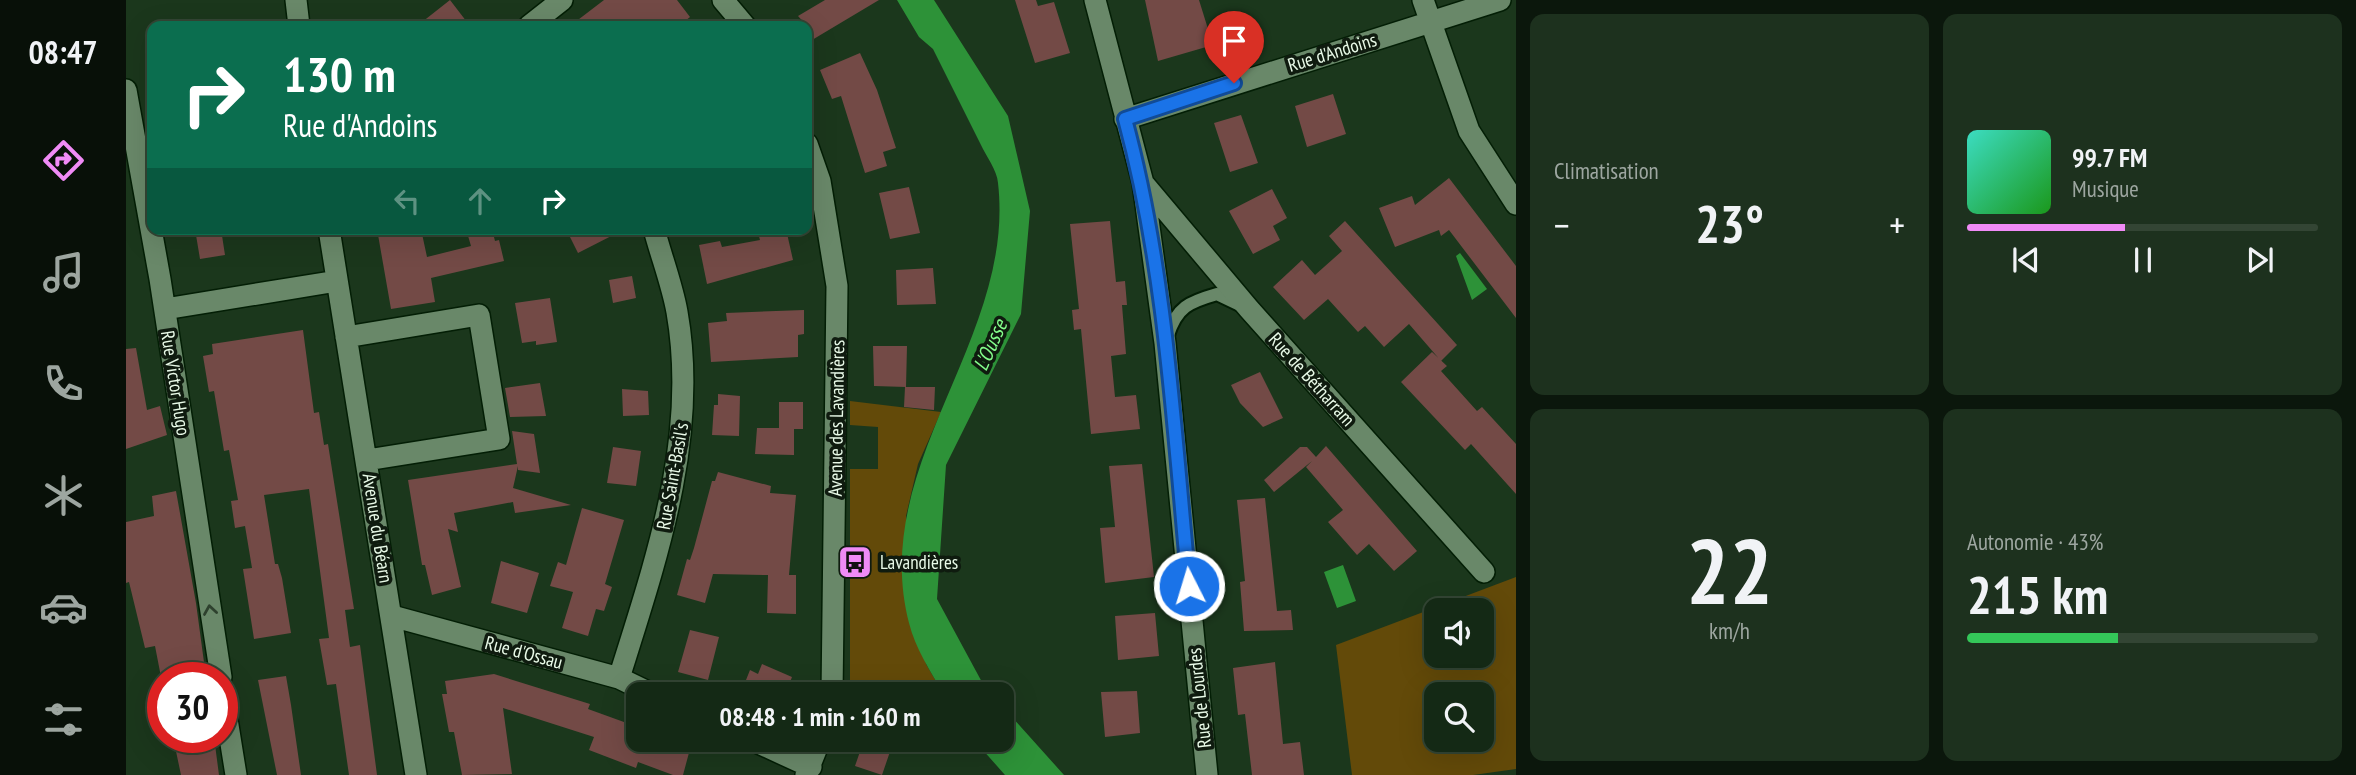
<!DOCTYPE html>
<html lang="fr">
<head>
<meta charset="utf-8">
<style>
	body { margin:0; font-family:"PT Sans Narrow",sans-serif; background:#1d311e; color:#f1f3f6; height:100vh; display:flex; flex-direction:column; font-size:26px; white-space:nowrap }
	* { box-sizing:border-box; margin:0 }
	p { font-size:23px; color:#9da6a0 }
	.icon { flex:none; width:38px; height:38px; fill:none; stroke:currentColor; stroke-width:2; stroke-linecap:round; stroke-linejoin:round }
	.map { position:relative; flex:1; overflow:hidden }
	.side { display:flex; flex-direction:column; gap:14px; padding:14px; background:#0b170c; width:840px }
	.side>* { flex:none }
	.banner { position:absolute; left:21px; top:21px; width:665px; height:214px; border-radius:14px; box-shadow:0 7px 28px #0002,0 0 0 2px #334534; background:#0b6e4f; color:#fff; overflow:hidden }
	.fabs { position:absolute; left:1298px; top:598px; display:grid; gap:14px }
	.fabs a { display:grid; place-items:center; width:70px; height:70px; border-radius:14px; background:#142915; box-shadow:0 7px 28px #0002,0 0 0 2px #334534; font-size:35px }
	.speed { position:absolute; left:21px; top:662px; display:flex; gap:14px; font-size:35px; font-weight:700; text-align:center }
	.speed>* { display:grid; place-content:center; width:91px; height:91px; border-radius:50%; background:#142915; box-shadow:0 7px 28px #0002,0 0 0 2px #334534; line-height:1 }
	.speed .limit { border:10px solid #d22; background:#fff; color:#111 }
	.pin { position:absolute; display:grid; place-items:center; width:60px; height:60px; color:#fff; margin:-72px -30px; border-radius:50% 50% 50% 0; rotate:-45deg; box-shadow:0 0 7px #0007 }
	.pin .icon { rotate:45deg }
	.me { position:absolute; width:77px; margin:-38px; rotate:355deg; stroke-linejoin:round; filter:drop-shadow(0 0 5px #0008) }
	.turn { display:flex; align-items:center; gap:24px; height:147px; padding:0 21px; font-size:32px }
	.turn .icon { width:91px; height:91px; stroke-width:2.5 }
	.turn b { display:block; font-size:49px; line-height:60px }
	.lanes { display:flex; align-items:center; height:66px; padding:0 21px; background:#0003; justify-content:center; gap:35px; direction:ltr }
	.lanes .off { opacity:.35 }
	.big { font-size:52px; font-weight:700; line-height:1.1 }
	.side .card { flex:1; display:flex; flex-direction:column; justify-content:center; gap:10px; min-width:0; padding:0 24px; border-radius:14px; background:#1d311e }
	.side .dial { align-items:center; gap:0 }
	.dial b { font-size:91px; line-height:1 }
	.song { display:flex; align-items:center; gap:21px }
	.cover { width:84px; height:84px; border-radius:10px; background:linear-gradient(135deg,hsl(170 70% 55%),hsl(120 70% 35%)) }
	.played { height:7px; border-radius:4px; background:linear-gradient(90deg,#f08bf6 45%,#334534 45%) }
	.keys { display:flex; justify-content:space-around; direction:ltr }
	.heat { display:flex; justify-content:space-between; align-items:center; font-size:38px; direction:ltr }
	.charge { height:10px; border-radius:5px; background:linear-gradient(90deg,#34c759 43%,#334534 0) }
	.side .tiles { flex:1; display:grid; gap:14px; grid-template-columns:repeat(2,1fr) }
	.trip { position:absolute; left:500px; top:682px; width:388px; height:70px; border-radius:14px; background:#142915; box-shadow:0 7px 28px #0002,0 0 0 2px #334534; font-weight:700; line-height:70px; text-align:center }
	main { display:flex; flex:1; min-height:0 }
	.dock { display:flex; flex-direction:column; width:126px; justify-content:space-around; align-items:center; background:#081008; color:#9da6a0 }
	.dock .icon { width:49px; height:49px }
	.dock .on { color:#f08bf6 }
	.dock b { font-size:32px; color:#f1f3f6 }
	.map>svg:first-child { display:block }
</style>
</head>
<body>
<main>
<nav class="dock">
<b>08:47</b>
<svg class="icon on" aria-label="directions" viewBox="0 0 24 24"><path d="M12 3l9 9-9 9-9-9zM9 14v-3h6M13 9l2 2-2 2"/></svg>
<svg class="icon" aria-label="music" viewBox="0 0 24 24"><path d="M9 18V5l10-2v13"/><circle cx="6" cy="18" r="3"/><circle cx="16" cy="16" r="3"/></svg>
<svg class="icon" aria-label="phone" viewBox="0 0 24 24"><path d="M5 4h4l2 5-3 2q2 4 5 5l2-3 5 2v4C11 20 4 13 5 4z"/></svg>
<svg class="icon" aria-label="climate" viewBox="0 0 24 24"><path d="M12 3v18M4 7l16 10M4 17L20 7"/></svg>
<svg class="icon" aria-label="car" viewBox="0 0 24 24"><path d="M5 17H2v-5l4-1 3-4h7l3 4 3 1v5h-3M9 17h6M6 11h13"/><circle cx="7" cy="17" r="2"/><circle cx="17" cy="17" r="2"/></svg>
<svg class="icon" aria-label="filters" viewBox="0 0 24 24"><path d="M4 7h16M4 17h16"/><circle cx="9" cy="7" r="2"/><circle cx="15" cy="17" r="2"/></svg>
</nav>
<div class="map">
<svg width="1390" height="775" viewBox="0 0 1390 775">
	<rect width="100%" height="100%" fill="#1b371c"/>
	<path fill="#634a09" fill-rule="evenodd" d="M724,401L815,412L792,464L780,516L800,664L818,695H724V469H752V427L724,425Z
		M1390,577V769L1347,775H1226L1210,645ZM1311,611H1356V656H1311ZM1311,695H1356V740H1311Z"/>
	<path fill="#2d9238" d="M771,0H808L882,116L904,211L895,314L820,465L811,599L857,684L866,695H818C805,672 789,648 783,623C742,464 890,340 872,183C871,170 860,156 855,145C839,113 823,81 807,49L793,37Z
		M1334,253L1361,289L1346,300L1330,256Z
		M1217,565L1230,601L1211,608L1198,572Z
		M877,707L938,775H879L848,740H877Z"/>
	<path fill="#734a46" d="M324,0L344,26H291Z
		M478,0H551L564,17L553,26H444Z
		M699,0H753L686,40L681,26L672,16Z
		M889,0H910L912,6L928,2L944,53L909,63Z
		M1019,0H1073L1087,45L1032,61Z
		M734,53L751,90L770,148L757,152L761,166L739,173L715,96L706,99L694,70Z
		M1207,94L1220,134L1181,147L1169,106Z
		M1115,115L1132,163L1104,172L1088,123Z
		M1323,178L1390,266V318L1323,230L1315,236L1313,230L1269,247L1253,208L1286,196L1289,205Z
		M783,187L794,233L764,239L753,193Z
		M1146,189L1161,218L1147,226L1154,240L1127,254L1103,211Z
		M984,221L990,282L999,281L1001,305H996L1000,354L985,356L989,397L1010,395L1014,429L965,434L955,329L948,330L946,310L953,309L944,224Z
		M1219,221L1331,345L1315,361L1283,324L1258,347L1239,326L1232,332L1202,299L1178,320L1147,287L1176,260L1189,275L1216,251L1203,236Z
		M69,229H95L99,255L74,259Z
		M251,229H295L301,257L345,246L340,229H366L369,241L373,240L378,261L305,278L309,302L265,309Z
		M440,229H499L452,253Z
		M631,229H660L667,260L581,284L573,245L594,241L596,247L634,240Z
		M807,268L810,304L771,305L770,270Z
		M506,276L510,298L487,303L483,280Z
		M424,298L431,342L410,345V341L396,343L389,303Z
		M678,310V334L672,335V357L585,362L582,323L601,321L600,313Z
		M177,330L188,413L193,412L198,445L202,444L228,609L219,610L224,647L234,645L251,775H223L210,684L201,685L193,639L203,638L183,489L138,495L149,564H152L156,578L165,633L128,639L117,569L126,568L119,526L109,528L105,501L112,500L103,450L98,451L88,391L83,392L77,356L87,354L86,344Z
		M747,346H781L780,387L748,386Z
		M10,348L21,410L34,406L41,435L0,449V349Z
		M1306,352L1321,366L1315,371L1351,411L1356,407L1390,444V494L1345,444L1339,450L1275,382Z
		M1134,372L1157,418L1137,427L1114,403L1105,385Z
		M414,383L420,416L384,417L379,388Z
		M779,387H809L808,410L778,407Z
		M496,389L522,391L523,415L497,416Z
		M592,394L614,396L613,436L586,435L588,405H592Z
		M653,402H677V429H668V455L629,454L631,428H653Z
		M386,431L408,434L414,473L392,470V466L387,488L445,505L389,513L387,502L328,513L332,532L322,529L335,587L306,595L299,565H296L282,480L391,464Z
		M1200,446L1291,551L1268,571L1243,544L1231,555L1202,522L1217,510L1180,467L1186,461L1148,492L1138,480L1174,447H1181L1190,457Z
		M487,447L515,451L510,486L481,483Z
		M1016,464L1028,577L979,583L974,528L989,527L983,466Z
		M592,472L645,486L644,493L670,495L663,575H670V614L641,613L642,575L587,574L579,603L551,595L561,559L564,560L568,548L586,481H589Z
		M50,491L70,603L80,677H35L29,646L19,648L3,582L0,583V522L28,516L26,496Z
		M1139,498L1151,611L1165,610L1167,630L1118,631L1114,582L1119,581L1111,500Z
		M456,508L498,520L479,584L486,587L478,611L470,609L462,636L436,628L447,592L424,586L432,562L440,565Z
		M375,561L413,573L401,613L365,603Z
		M1029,613L1033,656L992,660L989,616Z
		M564,630L593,637L582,680L552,672Z
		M1149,662L1157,744L1174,742L1178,775H1126L1119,714L1112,715L1107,668Z
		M636,664L666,677L659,695H614L624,670L632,674Z
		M368,674L464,704L462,709L509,726L507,733L513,735V740H540L564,749L557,775H547L512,762L510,768L463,750L468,737L377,708L386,774L336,775L328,732H323L316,694H321L319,681Z
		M160,676L165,705L175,775H151L132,680Z
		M1011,691L1014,733L979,737L975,692Z
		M47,737H88L93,775H55Z
		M738,740H768L756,775L729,766Z"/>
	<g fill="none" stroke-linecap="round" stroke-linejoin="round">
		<g stroke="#031e05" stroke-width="16">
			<path id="lane" d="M1042,335C1051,307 1063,302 1091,294L1114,305"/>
		</g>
		<g stroke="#031e05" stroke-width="24">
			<path id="street" d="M170,0L173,26
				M597,0L619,26
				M969,0L1017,183L1039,343L1081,775
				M1297,0L1343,131L1390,204
				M403,26L436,0
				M0,90L34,279L95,677
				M999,119L1374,0
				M681,144L694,181L711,286L706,695
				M1017,183L1123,309L1358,572
				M203,229L290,775
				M39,309L211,281
				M220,337L353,315L373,439L241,460
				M266,616L493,678L528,695
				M493,678C530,560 573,437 551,312C546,284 535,256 528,229
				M96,688L110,775
				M626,740L685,767
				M680,775L694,740"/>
		</g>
		<use href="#lane" stroke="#698869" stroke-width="12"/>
		<use href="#street" stroke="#698869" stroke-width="21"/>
	</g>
	<defs><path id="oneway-chevron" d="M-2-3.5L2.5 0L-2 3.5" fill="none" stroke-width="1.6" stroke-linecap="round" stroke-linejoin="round" transform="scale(1.75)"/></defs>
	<use stroke="#2e412e" href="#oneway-chevron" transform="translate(84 610) rotate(-99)"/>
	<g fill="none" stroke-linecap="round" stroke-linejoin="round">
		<g stroke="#114b97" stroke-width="18">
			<path id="route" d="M1063,586C1048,430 1040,270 999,119L1108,83"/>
		</g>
		<use href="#route" stroke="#1a73e8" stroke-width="12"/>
	</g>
	<defs>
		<g id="bus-square" transform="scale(1.75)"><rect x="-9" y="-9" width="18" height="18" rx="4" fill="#f08bf6" stroke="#0f1b0f"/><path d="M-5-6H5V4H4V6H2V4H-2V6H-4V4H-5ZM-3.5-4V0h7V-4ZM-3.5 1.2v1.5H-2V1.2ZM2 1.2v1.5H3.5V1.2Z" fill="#111"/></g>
	</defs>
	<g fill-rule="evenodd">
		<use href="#bus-square" x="729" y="562"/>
	</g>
	<g text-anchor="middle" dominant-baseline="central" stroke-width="7" stroke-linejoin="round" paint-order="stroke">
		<g font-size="19" fill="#e9fae8" stroke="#0f1b0f">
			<text transform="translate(1206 52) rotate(-17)">Rue d'Andoins</text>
			<text transform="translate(1186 379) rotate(48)">Rue de Bétharram</text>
			<text transform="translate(50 383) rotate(81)">Rue Victor Hugo</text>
			<text transform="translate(710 418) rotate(-89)">Avenue des Lavandières</text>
			<text transform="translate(546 476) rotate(-80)">Rue Saint-Basil's</text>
			<text transform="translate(252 528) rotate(81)">Avenue du Béarn</text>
			<text transform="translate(398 652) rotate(15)">Rue d'Ossau</text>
			<text transform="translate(1073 698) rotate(-96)">Rue de Lourdes</text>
		</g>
		<g font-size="19" fill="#e9fae8" stroke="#0f1b0f" text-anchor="start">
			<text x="754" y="562">Lavandières</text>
		</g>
		<g font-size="21" font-style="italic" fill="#84fc8b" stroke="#0f1b0f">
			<text transform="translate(864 345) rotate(-66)">L'Ousse</text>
		</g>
	</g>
</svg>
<div class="fabs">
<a><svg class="icon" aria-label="sound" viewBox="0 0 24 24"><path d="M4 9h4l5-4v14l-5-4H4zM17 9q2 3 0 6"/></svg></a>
<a><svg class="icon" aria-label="search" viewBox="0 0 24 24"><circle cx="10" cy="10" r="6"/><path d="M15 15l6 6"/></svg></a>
</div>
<div class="speed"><div class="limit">30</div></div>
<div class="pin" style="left:1108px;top:83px;background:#d93025"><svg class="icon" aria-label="arrive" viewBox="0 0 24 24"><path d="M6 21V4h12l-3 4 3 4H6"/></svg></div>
<svg class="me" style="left:1063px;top:586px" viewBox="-20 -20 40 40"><circle r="17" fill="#1a73e8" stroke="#fff" stroke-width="3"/><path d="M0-11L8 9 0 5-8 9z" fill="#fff"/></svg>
<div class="trip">08:48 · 1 min · 160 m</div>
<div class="banner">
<div class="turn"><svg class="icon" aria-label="right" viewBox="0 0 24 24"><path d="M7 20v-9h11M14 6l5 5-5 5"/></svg><div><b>130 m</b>Rue d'Andoins</div></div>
<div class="lanes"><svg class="icon off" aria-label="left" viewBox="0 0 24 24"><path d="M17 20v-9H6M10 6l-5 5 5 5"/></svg><svg class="icon off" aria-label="ahead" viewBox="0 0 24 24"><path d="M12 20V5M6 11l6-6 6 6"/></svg><svg class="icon" aria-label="right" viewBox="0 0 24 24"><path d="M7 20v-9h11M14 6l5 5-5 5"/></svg></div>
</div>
</div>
<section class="side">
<div class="tiles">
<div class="card"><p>Climatisation</p>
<div class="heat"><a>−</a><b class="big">23°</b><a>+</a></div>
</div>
<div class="card">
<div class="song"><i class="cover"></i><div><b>99.7 FM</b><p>Musique</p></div></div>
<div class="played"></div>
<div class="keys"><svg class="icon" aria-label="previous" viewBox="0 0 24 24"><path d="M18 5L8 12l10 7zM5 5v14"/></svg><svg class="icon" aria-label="pause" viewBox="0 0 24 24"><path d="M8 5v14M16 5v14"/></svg><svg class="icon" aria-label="next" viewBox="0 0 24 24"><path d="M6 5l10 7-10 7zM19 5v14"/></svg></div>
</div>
<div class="card dial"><b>22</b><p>km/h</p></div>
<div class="card"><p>Autonomie · 43%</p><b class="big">215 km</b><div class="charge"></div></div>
</div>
</section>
</main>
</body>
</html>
